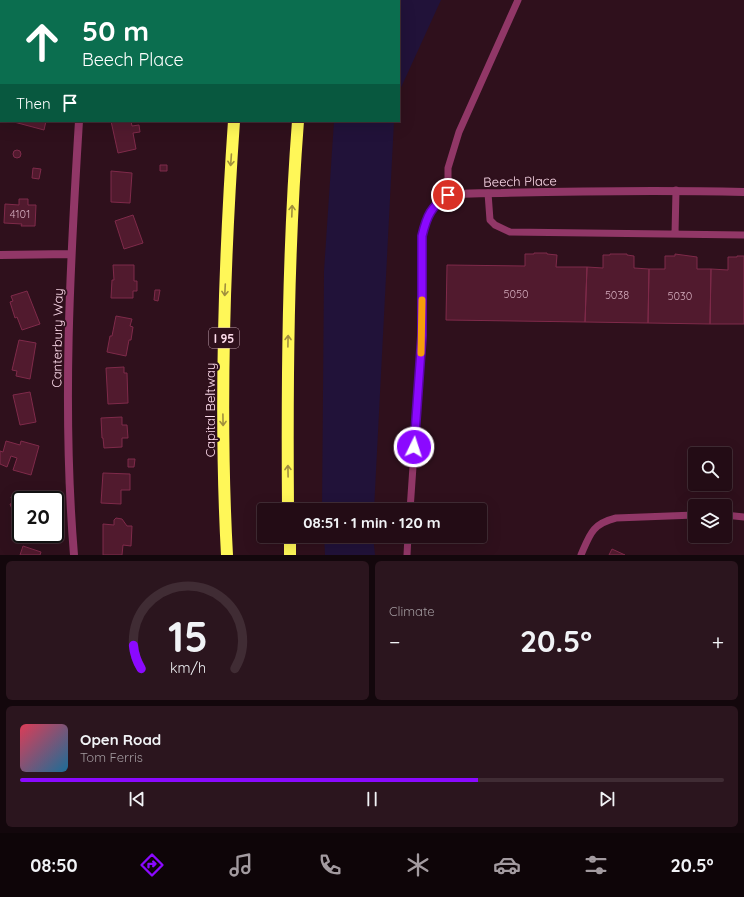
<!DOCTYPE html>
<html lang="en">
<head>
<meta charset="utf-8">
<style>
	body { margin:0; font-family:Quicksand,sans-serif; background:#2b151e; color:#f1f3f6; height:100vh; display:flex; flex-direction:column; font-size:15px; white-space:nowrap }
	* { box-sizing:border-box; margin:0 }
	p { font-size:13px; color:#a39ba0 }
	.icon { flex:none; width:22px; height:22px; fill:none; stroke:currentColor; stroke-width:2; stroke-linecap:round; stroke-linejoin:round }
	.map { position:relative; height:555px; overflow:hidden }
	.sheet { display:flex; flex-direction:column; gap:6px; padding:6px; background:#13070c; flex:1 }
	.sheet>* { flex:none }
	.top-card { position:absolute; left:0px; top:0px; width:400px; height:122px; box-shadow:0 4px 16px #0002,0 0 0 1px #402c34; background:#0b6e4f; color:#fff; overflow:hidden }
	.controls { position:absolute; left:688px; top:447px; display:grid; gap:8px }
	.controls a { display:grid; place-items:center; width:44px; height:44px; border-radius:4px; background:#230c15; box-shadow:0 4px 16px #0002,0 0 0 1px #402c34; font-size:20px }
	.speed { position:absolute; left:12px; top:491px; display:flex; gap:8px; font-size:20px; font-weight:700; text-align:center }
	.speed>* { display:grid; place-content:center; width:52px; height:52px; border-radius:50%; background:#230c15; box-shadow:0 4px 16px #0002,0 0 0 1px #402c34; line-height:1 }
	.speed .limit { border:2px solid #111; border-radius:6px; background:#fff; color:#111 }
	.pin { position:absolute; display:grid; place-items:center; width:34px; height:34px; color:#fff; margin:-17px; border:2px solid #fff; border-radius:50%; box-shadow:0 1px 4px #0007 }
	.me { position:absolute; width:44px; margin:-22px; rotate:4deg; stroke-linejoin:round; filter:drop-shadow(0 0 3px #0008) }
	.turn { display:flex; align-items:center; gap:14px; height:84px; padding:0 16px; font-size:18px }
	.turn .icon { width:52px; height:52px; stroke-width:2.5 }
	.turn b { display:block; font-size:28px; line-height:34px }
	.then { display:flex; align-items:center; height:38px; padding:0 16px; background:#0003; gap:8px; font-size:15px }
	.big { font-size:30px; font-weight:800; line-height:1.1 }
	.sheet .card { flex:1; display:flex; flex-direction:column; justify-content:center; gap:6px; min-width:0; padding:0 14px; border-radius:6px; background:#2b151e }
	.sheet .dial { align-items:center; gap:0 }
	.dial svg { height:104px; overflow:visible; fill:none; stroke:#402c34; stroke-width:7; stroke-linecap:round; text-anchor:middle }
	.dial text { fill:#f1f3f6; stroke:none }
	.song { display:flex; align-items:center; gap:12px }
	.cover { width:48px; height:48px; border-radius:6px; background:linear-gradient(135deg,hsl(350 70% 55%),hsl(200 70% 35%)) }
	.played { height:4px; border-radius:2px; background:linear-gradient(90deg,#8b09ff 65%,#402c34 65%) }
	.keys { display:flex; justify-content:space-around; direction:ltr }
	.heat { display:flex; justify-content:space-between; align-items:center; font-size:22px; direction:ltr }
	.sheet .tiles { flex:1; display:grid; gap:6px; grid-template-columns:1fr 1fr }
	.card:last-child { grid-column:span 2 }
	.trip { position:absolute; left:257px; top:503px; width:230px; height:40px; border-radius:4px; background:#230c15; box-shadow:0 4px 16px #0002,0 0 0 1px #402c34; font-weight:800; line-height:40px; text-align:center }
	.dock { display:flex; height:64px; justify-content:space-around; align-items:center; background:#0e0508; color:#a39ba0 }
	.dock .icon { width:28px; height:28px }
	.dock .active { color:#8b09ff }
	.dock b { font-size:18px; color:#f1f3f6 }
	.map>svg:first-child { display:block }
</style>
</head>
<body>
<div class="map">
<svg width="744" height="555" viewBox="0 0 744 555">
	<rect width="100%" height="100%" fill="#2f101c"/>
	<path fill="#211239" d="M346,0H441L399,92V1Z
		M334,121H394L374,510H322L324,271Z
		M324,536H373L375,555H325Z"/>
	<path fill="#511a2e" stroke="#7f2a4a" d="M14,121H46L44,130L14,122Z
		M111,121H131L132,126L139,125L140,132L133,133L136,149L118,153Z
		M13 154a4 4 0 1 1 8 0a4 4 0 1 1-8 0Z
		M160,165H167V171H160Z
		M33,168L41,169L39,179L32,178Z
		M111,171L132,173L130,203L111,202Z
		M19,199H28V205H36L35,226H21L22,224L4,223L5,204L19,205Z
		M133,215L143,243L124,249L115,221Z
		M534,253H547V254L557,255L556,267H587L585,322L446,320L447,265L525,266V254H534Z
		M610,254H627V255L634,256V268L649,269L648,323L585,322L587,267L603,268V255H610Z
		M675,254L697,257V269H711L710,324L648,323L649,269H665V256H675Z
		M737,256H744V324H710L711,269L728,270V257H737Z
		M113,265H134V281H137V291H133V298H111L112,280H114Z
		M155,290H160L158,301L154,300Z
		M27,291L40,324L22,330L17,317L15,318L10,302L13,301L11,296Z
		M116,316L132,319L130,326L133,327L131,340H129L126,356L107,352L110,336H112Z
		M19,340L36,343L30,379L16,376L17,371L12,370Z
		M124,367V373H127L128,403L108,404L106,368Z
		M30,392L36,422L20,425L13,395Z
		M122,417V425H127L128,438H122V447L104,448L103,438H102L101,418Z
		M6,441L20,445L21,441L39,446L31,475L13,470L17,458L11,456L7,467L0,464V451L3,452Z
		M128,459H135L134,467H128Z
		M103,473L130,474V490H121V504L101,503Z
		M27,491L30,500H21V531L10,504L13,503L11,497Z
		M116,518L122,519L127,526H132L131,546L123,545L122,555H103V524L114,525V520Z
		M23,546L41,552L40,555H20Z
		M612,549L625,555H609Z"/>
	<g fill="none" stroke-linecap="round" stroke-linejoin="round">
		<path stroke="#913767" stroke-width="7" d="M488,193L490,220L495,225L510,232L744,235
			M448,195V168L459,132L518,0
			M675,234L676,190
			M410,510L422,336
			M725,515L744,517
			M407,555L408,536
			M581,555C590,534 592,524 616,518L695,515"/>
		<path stroke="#913767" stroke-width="8" d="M90,1V0
			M0,67H1
			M0,255L71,254
			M422,336V236C426,220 431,204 447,196C453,193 492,193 501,193C582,191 663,190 744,192
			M74,555C62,410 70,266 79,121"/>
		<path stroke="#fff758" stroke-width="12" d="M245,1L246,0
			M309,1V0
			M288,510C287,380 288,251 298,121
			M290,536V555
			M227,555C219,410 224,265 234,121"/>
	</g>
	<defs><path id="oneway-shaft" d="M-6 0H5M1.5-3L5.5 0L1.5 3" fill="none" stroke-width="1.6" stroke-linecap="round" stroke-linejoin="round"/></defs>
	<g stroke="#a18f3d">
		<use href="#oneway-shaft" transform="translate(231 160) rotate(94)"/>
		<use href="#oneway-shaft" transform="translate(292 211) rotate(-88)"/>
		<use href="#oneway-shaft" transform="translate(225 290) rotate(93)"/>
		<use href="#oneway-shaft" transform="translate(288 341) rotate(-89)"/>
		<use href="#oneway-shaft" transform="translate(223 420) rotate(89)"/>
		<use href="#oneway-shaft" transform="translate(288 471) rotate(-91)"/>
	</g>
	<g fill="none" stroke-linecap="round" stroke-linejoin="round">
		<g stroke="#5a06a6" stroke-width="10">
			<path id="route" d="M414,447L422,336V236C427,215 431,207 448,195"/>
		</g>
		<use href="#route" stroke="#8b09ff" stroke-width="7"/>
		<path stroke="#f59e0b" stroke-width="7" d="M421,353L422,300"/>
	</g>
	<g text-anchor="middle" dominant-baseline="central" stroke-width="4" stroke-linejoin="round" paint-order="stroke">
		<g font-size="11" fill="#d4acbd">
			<text x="20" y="214">4101</text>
			<text x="516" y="294">5050</text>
			<text x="617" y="295">5038</text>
			<text x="680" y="296">5030</text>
		</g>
		<rect fill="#2f101c" stroke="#c1a0ae" stroke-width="1" x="209" y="328" width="30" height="20" rx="3"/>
		<g font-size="12" font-weight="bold" fill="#ffdded">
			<text x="224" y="338">I 95</text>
		</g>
		<g font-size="13" fill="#ffdded" stroke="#2f101c">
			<text transform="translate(520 181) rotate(-1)">Beech Place</text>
			<text transform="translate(57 338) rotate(-89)">Canterbury Way</text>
			<text transform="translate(210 410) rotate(-90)">Capital Beltway</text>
		</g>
	</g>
</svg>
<div class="controls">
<a><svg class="icon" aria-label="search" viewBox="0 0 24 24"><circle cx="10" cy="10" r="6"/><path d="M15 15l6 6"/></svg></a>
<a><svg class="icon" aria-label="layers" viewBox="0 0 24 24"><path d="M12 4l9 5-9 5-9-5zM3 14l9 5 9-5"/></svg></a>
</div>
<div class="speed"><div class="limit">20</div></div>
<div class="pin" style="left:448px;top:195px;background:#d93025"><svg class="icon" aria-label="arrive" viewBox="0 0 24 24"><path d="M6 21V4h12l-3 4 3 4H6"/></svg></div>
<svg class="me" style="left:414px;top:447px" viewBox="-20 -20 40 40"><circle r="17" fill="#8b09ff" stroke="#fff" stroke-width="3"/><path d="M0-11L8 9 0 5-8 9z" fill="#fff"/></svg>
<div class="trip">08:51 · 1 min · 120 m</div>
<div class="top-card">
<div class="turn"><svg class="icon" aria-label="ahead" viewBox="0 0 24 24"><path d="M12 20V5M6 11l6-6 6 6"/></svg><div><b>50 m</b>Beech Place</div></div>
<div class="then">Then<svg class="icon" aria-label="arrive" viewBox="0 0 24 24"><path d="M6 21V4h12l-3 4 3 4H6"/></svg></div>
</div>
</div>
<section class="sheet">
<div class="tiles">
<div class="card dial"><svg viewBox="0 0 100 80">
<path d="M14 69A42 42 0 1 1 86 69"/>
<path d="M14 69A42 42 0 0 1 8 51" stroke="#8b09ff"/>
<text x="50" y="56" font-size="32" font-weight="700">15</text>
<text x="50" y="72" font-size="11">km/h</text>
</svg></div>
<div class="card"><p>Climate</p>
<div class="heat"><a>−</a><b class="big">20.5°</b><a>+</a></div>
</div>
<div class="card">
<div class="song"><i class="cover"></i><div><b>Open Road</b><p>Tom Ferris</p></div></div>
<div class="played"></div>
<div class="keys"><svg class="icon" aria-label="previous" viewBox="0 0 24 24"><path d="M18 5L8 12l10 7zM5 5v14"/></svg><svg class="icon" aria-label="pause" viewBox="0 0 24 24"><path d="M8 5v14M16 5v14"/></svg><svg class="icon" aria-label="next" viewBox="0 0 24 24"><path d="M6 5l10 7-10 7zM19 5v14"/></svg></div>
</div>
</div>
</section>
<nav class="dock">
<b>08:50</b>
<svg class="icon active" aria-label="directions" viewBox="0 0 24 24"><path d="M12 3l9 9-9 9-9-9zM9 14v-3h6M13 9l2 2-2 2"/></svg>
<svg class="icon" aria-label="music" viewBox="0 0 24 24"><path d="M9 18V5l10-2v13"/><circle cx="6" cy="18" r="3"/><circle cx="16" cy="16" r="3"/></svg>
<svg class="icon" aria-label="phone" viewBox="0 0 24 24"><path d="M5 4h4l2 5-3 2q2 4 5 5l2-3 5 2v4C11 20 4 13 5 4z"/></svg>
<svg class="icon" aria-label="climate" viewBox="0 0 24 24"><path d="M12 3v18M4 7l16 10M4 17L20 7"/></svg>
<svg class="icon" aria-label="car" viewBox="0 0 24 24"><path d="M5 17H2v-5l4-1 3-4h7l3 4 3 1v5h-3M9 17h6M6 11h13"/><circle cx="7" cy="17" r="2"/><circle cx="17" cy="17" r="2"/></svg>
<svg class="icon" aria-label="filters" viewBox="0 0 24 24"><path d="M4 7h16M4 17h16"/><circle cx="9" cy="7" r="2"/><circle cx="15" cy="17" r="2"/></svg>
<b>20.5°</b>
</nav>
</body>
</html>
